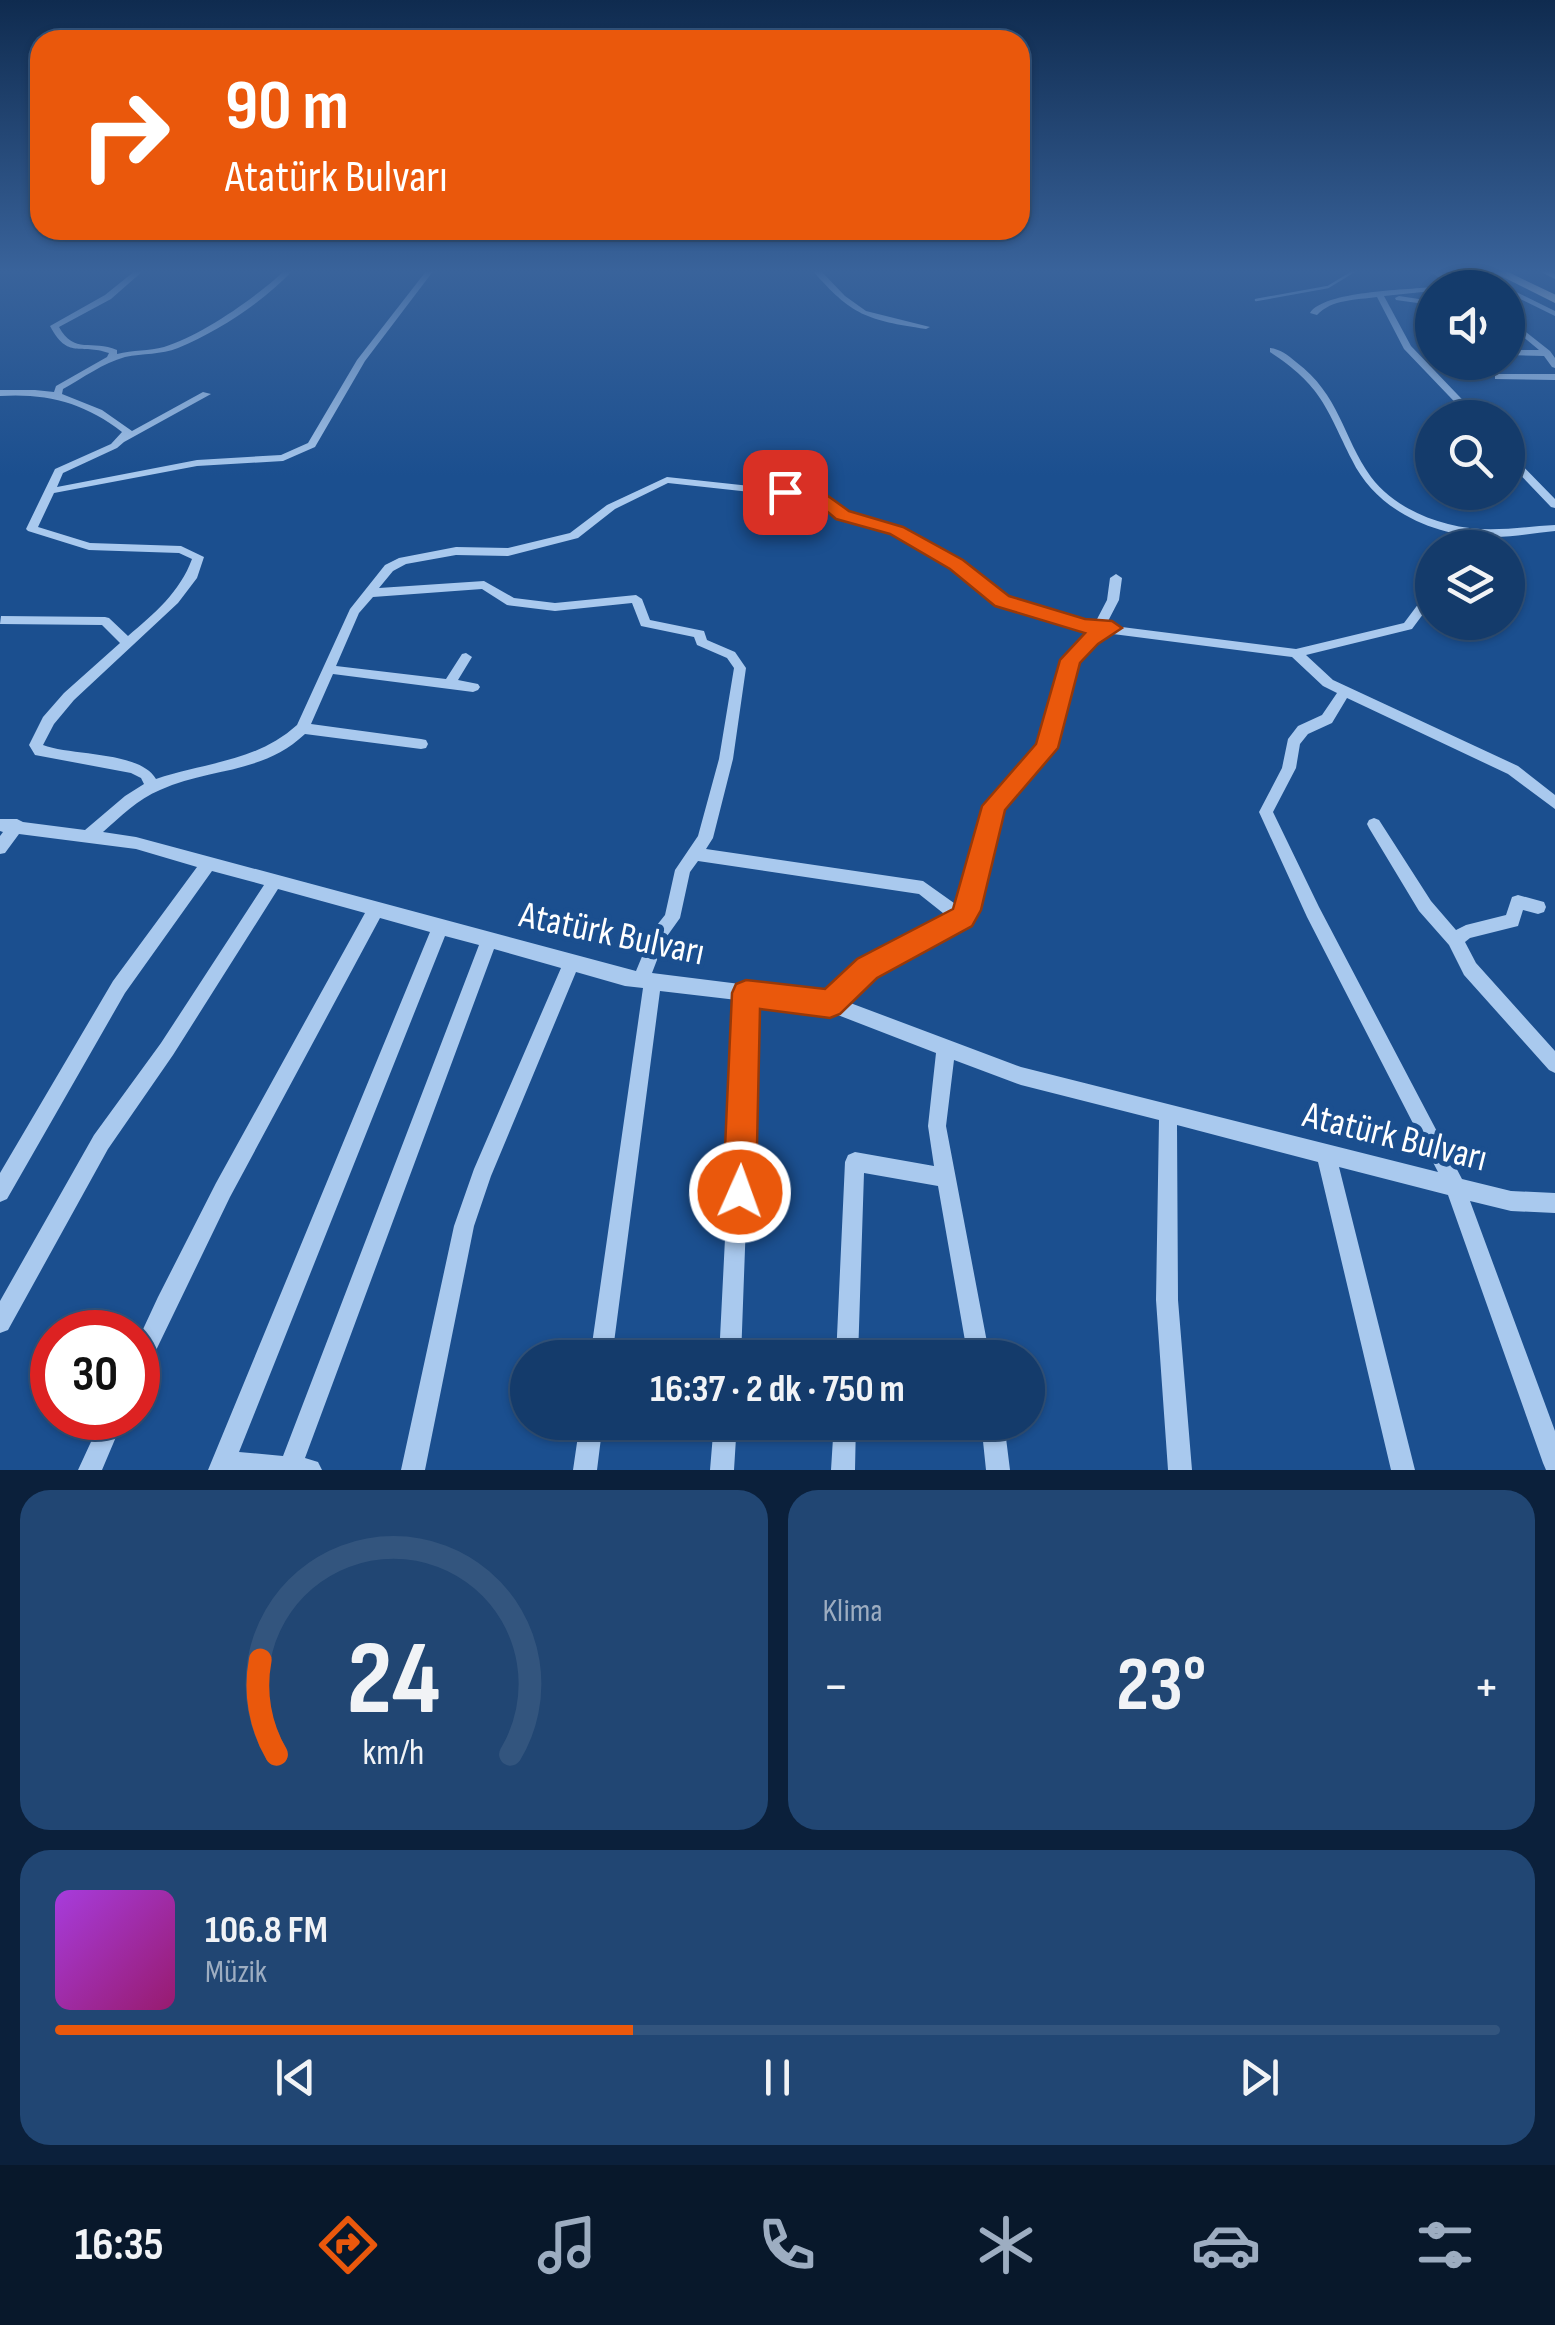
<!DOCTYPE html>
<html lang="tr">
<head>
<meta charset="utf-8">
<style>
	body { margin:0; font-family:"Sofia Sans Condensed",sans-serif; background:#214673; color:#f1f3f6; height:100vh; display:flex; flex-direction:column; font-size:38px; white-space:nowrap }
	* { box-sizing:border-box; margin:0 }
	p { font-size:32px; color:#9dadc1 }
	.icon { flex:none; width:55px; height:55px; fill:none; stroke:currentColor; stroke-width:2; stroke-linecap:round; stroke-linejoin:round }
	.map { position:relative; height:1470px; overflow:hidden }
	.sheet { display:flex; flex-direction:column; gap:20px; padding:20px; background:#0b203b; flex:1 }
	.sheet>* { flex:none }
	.banner { position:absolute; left:30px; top:30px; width:1000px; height:210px; border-radius:30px; box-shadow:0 2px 8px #0004,0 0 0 2px #33557e; background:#ea580c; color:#fff; overflow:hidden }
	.controls { position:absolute; left:1415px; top:270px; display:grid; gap:20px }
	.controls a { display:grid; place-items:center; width:110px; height:110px; border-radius:50%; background:#143b6b; box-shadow:0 2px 8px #0004,0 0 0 2px #33557e; font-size:50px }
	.speed { position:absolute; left:30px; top:1310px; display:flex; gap:20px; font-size:50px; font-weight:700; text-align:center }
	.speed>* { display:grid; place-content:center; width:130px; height:130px; border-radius:50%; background:#143b6b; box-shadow:0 2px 8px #0004,0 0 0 2px #33557e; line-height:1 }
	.speed .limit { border:15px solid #d22; background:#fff; color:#111 }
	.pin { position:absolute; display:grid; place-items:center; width:85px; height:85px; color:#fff; margin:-42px; border-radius:20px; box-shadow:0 5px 15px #0006 }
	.me { position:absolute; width:110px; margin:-55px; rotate:2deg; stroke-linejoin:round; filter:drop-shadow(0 0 8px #0008) }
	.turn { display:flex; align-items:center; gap:35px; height:210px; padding:0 30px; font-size:45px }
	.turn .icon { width:130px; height:130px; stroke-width:2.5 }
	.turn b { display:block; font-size:70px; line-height:85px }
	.big { font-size:75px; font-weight:700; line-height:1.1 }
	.sheet .widget { flex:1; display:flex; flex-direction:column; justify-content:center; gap:15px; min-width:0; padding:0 35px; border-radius:30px; background:#214673 }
	.sheet .dial { align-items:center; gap:0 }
	.dial svg { height:260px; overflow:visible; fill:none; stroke:#33557e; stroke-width:7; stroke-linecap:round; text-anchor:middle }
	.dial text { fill:#f1f3f6; stroke:none }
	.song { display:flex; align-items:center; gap:30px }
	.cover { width:120px; height:120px; border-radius:15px; background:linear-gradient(135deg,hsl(280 70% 55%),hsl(320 70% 35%)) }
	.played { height:10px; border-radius:5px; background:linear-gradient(90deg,#ea580c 40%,#33557e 40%) }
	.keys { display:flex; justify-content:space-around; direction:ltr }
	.heat { display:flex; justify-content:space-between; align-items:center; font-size:55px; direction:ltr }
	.sheet .tiles { flex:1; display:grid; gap:20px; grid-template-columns:1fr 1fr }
	.widget:last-child { grid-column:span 2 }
	.trip { position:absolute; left:510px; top:1340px; width:535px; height:100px; border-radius:50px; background:#143b6b; box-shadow:0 2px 8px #0004,0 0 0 2px #33557e; font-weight:700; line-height:100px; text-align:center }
	.menu { display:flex; height:160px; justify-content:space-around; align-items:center; background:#08182b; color:#9dadc1 }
	.menu .icon { width:70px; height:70px }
	.menu .active { color:#ea580c }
	.menu b { font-size:45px; color:#f1f3f6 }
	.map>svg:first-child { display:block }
</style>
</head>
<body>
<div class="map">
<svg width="1555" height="1470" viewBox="0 0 1555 1470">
	<rect width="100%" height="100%" fill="#1b4f8f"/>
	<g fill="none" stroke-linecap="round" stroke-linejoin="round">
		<path stroke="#9cc4f0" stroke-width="2.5" d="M1256,300L1328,287L1356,270"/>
		<path fill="#a9c9ee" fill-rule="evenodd" d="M136,270H144L111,299L59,327C74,355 92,339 117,350V354C133,350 149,351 164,347C201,336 257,297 285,270H293C263,302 219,331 178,348C161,355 143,353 125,357C103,363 83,378 63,389L62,394L102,410L132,431L203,392L211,394L124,442L117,448L63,473L57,487L197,460L281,455L308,443L357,360L427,270H434L365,361L315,447L283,461L197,466L54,493L38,527L90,543L181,546L204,557L197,578L178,603L74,700L54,724L43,745C72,756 140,751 156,779C206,762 256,762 297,725L350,609L385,565L399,558L456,547L508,548L570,533L607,505L667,477L795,491L817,489L846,513L900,528L961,562L1006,598L1085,622L1095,623L1107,600L1110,578L1116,574L1122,578L1119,600L1106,625L1296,649L1404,623L1428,591L1432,590V602L1412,629L1306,655L1333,680L1518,766L1555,795V809L1508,774L1347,698L1332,723L1308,734L1300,744L1296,768L1273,812L1319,907L1462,1179L1511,1191L1555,1193V1213L1511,1211L1470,1201L1555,1431V1470H1546L1543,1463L1448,1195L1339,1167L1415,1470H1391L1318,1162L1177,1125L1178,1300L1192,1470H1168L1156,1300L1159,1120L1021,1085L954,1060L946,1126L990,1358H968L938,1186L864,1173L858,1358H836L845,1162L848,1155L855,1152L934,1166L928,1126L936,1053L830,1012L754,1003L741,1358H719L737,1000L660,991L612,1358H590L643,988L625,986L576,972L491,1176L474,1226L425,1470H401L454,1226L474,1169L561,968L494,949L305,1458L318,1462L322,1470H208L430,932L380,918L230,1197L146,1371L138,1374V1340L158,1297L216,1183L365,913L278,889L173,1055L108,1149L8,1330L0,1333V1301L94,1135L161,1043L264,885L212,871L125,993L7,1199L0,1202V1173L113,981L197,867L136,849L19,834L5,853L0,854V836L3,832L0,831V819H17L23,822L85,830L125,796L144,784L141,778L131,773L35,755L29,745L43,717L64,693L120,643L102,625L0,624L1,616L105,617L109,618L128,636C154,614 180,592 192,559L179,553L89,550L28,531L26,529L55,469L111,444L122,432C85,403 47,393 0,396V390H35L54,392L56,386L107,357L109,353C80,343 68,360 50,326L105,295ZM668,483L795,497L811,495L838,517L892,532L953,568L998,604L1096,632L1087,636L1064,660L1040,746L987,805L961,908L923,881L706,849L713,838L733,759L746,668L735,652L707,640L704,631L650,620L642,599L636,595L555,603L514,598L484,581L379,588L393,571L406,564L456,555L508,556L578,538L615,509ZM482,589L507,605L555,611L632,603L641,626L694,637L697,645L727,658L734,668L719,759L698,836L675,870L665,915L653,930L636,971L136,837L103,832C120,817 138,799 160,790C210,767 261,775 305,734L421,749L426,748L428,744L426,740L421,739L311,724L333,674L473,692L478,690L480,687L478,684L458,680L472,657L466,653L462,654L446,679L336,666L359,613L373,597ZM1113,634L1292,657L1323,686L1337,693L1322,715L1298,726L1288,739L1282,768L1259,812L1307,917L1438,1172L1021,1067L845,1001L873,975L968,923L974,916L1001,808L1053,748L1076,662L1095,642ZM698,861L919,894L948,917L861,963L827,995L652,973L665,939L680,918L690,872ZM445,936L479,945L283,1456L239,1452Z
			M812,270H820L845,296L866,311L930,327L926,329C867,320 852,316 812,270Z
			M1428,270H1437L1463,288H1453Z
			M1465,270H1475L1506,288H1495Z
			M1537,270H1547L1555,274V279Z
			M1432,287L1435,288H1432V291L1384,296L1411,346L1480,418H1470L1404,349L1377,297C1356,300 1332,299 1317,315L1310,313C1324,291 1405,290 1432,287Z
			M1508,288L1555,311V316L1508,293Z
			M1399,296L1432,301V305L1396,300L1395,298Z
			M1508,318L1550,351L1555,358V368L1552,367L1544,356L1508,355V350H1539L1508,324Z
			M1270,348C1280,349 1288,355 1296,362C1340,395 1342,436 1371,477C1389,501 1419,517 1448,524C1485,534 1518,527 1555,525V531C1534,533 1514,537 1494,537C1438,538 1377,512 1352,460C1326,408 1322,386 1270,352Z
			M1498,374H1555V380L1495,379V375Z
			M1508,454L1512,455L1555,499V508L1551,507L1508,462Z
			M1374,818L1379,820L1431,901L1456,930L1466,925L1506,915L1512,897L1518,895L1544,902L1546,907L1544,912L1538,914L1523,910L1518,926L1470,938L1465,942L1476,963L1555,1051V1073L1549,1070L1464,975L1449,945L1419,911L1369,828L1367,824L1369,820Z
			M102,1418H124L102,1470H78Z
			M580,1422H603L597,1470H573Z
			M714,1422H737L734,1470H710Z
			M834,1422H856L855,1470H831Z
			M981,1422H1004L1010,1470H986Z"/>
		<path fill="#fff" fill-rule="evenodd" d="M1489,270H1504L1555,296V303Z"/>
		<path stroke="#fff" stroke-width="2.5" d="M1501,270L1555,296"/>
	</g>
	<linearGradient id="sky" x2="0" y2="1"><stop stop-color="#0f2b4f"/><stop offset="0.57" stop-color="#39639b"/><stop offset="1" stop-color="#39639b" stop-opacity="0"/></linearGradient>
	<rect width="1555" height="476" fill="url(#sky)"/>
	<path fill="#ea580c" stroke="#983908" stroke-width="2.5" d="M814,486L849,511L903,527L963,560L1009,596L1085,619L1112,621L1122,628L1098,644L1080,663L1058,748L1005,810L981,910L972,926L877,978L840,1014L830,1018L760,1009L756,1192L751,1203L740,1208L728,1203L723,1192L732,993L736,984L746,980L825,989L857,959L953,909L982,806L1036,744L1060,660L1085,633L995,606L950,569L890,534L836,519L809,496L785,498L776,492L785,487Z"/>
	<g text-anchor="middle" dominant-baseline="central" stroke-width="10" stroke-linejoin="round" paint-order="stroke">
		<g font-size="38" fill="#fff" stroke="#1b4f8f">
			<text transform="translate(612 934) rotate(12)">Atatürk Bulvarı</text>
			<text transform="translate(1395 1137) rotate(14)">Atatürk Bulvarı</text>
		</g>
	</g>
</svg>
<div class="controls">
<a><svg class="icon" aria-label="sound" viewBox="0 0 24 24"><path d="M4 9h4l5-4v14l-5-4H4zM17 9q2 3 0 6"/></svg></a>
<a><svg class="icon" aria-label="search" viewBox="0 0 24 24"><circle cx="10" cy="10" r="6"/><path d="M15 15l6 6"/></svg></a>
<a><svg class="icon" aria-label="layers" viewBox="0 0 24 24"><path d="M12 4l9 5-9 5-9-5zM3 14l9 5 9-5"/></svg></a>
</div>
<div class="speed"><div class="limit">30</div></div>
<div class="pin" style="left:785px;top:492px;background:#d93025"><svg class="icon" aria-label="arrive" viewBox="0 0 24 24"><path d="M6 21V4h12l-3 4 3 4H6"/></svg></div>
<svg class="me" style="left:740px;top:1192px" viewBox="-20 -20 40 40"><circle r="17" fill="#ea580c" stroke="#fff" stroke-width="3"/><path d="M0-11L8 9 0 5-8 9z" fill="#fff"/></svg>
<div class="trip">16:37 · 2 dk · 750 m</div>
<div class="banner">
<div class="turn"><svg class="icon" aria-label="right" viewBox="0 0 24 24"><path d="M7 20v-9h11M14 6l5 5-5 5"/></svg><div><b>90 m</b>Atatürk Bulvarı</div></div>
</div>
</div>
<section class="sheet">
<div class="tiles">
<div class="widget dial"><svg viewBox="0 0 100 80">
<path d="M14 69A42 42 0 1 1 86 69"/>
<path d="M14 69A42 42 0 0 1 9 40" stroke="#ea580c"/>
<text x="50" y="56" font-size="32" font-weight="700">24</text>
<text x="50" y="72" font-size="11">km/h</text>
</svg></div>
<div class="widget"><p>Klima</p>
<div class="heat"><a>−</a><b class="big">23°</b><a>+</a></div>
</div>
<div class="widget">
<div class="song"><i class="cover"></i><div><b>106.8 FM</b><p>Müzik</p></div></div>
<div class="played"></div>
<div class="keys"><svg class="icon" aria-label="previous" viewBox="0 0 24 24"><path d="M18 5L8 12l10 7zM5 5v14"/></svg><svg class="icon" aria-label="pause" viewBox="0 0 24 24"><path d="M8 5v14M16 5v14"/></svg><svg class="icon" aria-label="next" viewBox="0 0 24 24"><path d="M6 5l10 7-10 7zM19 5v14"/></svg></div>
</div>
</div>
</section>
<nav class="menu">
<b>16:35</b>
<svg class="icon active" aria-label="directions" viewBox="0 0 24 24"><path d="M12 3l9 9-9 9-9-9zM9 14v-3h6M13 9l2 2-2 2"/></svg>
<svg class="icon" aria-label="music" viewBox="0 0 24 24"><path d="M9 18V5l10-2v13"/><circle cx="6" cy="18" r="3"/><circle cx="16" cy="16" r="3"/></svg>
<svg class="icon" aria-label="phone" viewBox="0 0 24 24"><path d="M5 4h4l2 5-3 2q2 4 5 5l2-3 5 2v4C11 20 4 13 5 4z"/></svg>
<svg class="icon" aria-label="climate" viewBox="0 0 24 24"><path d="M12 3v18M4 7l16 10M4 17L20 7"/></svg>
<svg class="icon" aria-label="car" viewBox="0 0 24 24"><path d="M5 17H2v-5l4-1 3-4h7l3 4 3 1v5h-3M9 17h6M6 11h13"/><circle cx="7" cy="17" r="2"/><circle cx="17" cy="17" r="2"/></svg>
<svg class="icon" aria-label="filters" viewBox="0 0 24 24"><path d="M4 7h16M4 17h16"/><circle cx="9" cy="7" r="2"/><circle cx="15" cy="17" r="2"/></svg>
</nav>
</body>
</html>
